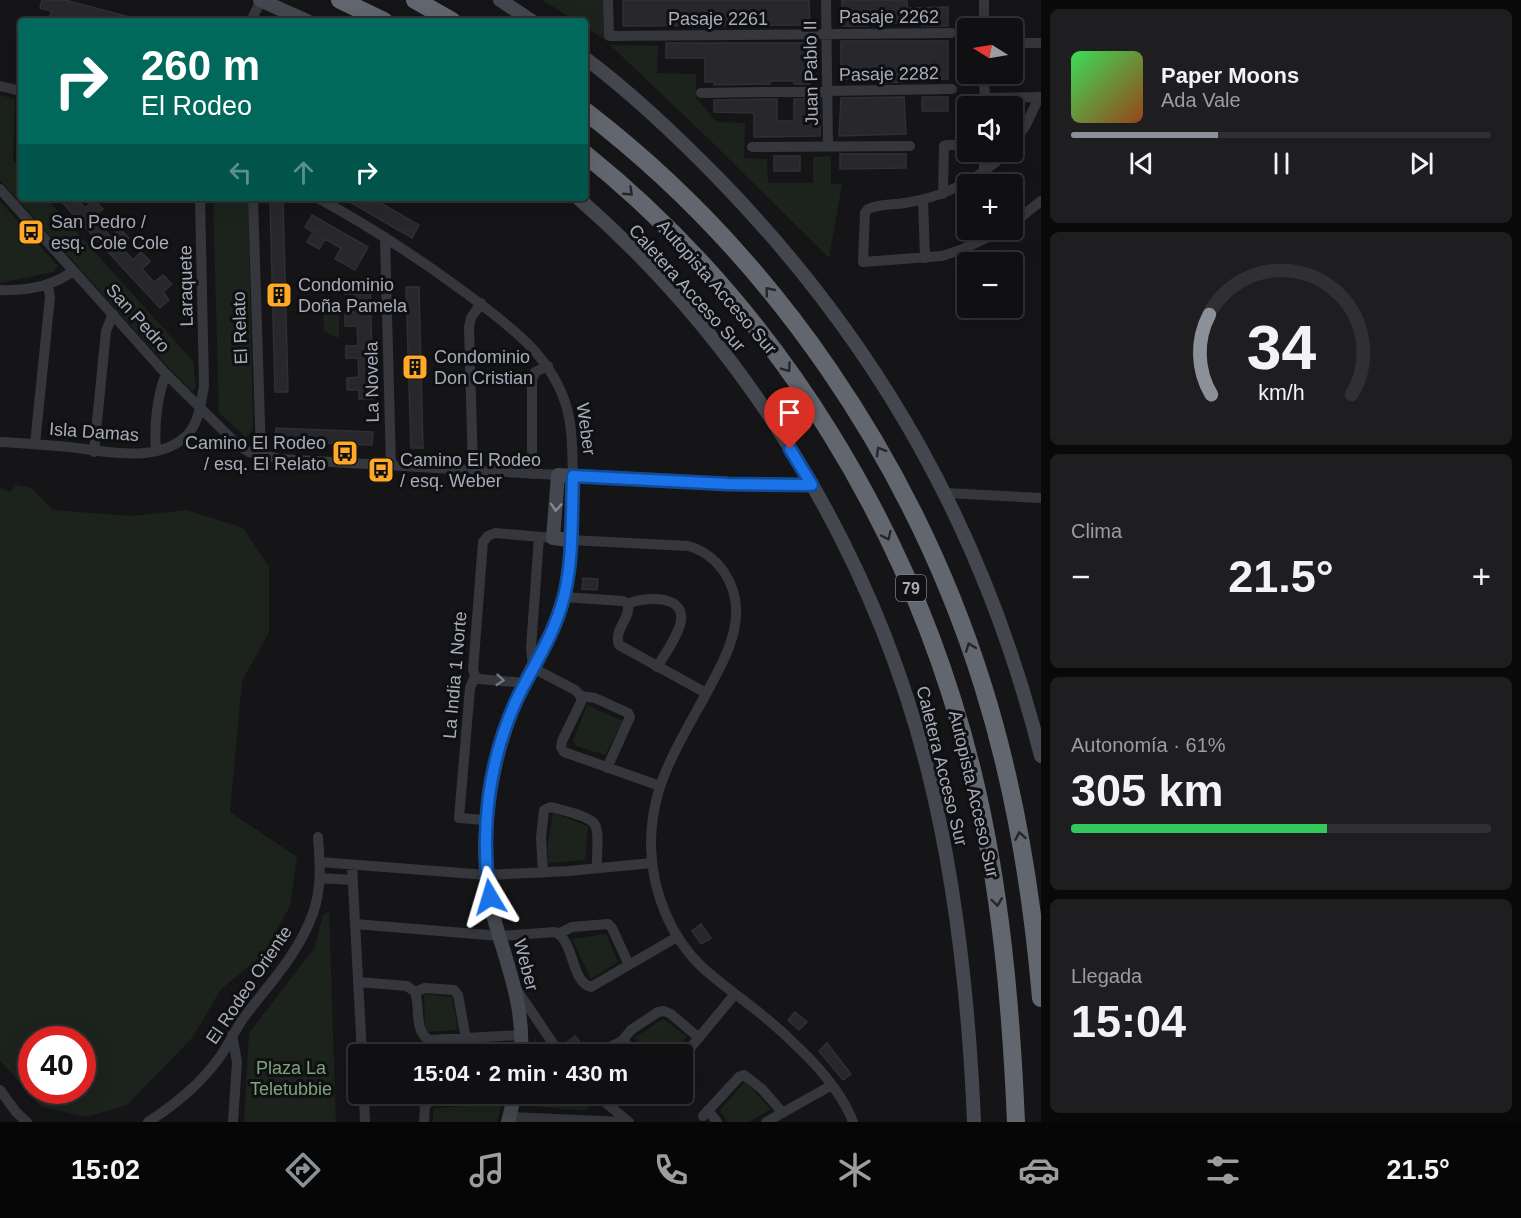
<!DOCTYPE html>
<html lang="es">
<head>
<meta charset="utf-8">
<style>
	body { margin:0; font-family:Arial,sans-serif; background:#1e1e20; color:#f1f3f6; height:100vh; display:flex; flex-direction:column; font-size:22px; white-space:nowrap }
	* { box-sizing:border-box; margin:0 }
	p { font-size:20px; color:#9c9d9f }
	.icon { flex:none; width:33px; height:33px; fill:none; stroke:currentColor; stroke-width:2; stroke-linecap:round; stroke-linejoin:round }
	.map { position:relative; flex:1; overflow:hidden }
	.sheet { display:flex; flex-direction:column; gap:9px; padding:9px; background:#09090a; width:480px }
	.sheet>* { flex:none }
	.guide { position:absolute; left:18px; top:18px; width:570px; height:183px; border-radius:6px; box-shadow:0 6px 24px #0002,0 0 0 2px #303032; background:#00695c; color:#fff; overflow:hidden }
	.needle { width:39px; rotate:281deg }
	.fabs { position:absolute; left:957px; top:18px; display:grid; gap:12px }
	.fabs a { display:grid; place-items:center; width:66px; height:66px; border-radius:6px; background:#101012; box-shadow:0 6px 24px #0002,0 0 0 2px #303032; font-size:30px }
	.speed { position:absolute; left:18px; top:1026px; display:flex; gap:12px; font-size:30px; font-weight:700; text-align:center }
	.speed>* { display:grid; place-content:center; width:78px; height:78px; border-radius:50%; background:#101012; box-shadow:0 6px 24px #0002,0 0 0 2px #303032; line-height:1 }
	.speed .limit { border:9px solid #d22; background:#fff; color:#111 }
	.pin { position:absolute; display:grid; place-items:center; width:51px; height:51px; color:#fff; margin:-62px -26px; border-radius:50% 50% 50% 0; rotate:-45deg; box-shadow:0 0 6px #0007 }
	.pin .icon { rotate:45deg }
	.me { position:absolute; width:66px; margin:-33px; rotate:353deg; stroke-linejoin:round; filter:drop-shadow(0 0 4px #0008) }
	.turn { display:flex; align-items:center; gap:21px; height:126px; padding:0 24px; font-size:27px }
	.turn .icon { width:78px; height:78px; stroke-width:2.5 }
	.turn b { display:block; font-size:42px; line-height:51px }
	.lanes { display:flex; align-items:center; height:57px; padding:0 24px; background:#0003; justify-content:center; gap:30px; direction:ltr }
	.lanes .off { opacity:.35 }
	.big { font-size:45px; font-weight:600; line-height:1.1 }
	.sheet .widget { flex:1; display:flex; flex-direction:column; justify-content:center; gap:9px; min-width:0; padding:0 21px; border-radius:9px; background:#1e1e20 }
	.sheet .dial { align-items:center; gap:0 }
	.dial svg { height:156px; overflow:visible; fill:none; stroke:#303032; stroke-width:7; stroke-linecap:round; text-anchor:middle }
	.dial text { fill:#f1f3f6; stroke:none }
	.song { display:flex; align-items:center; gap:18px }
	.cover { width:72px; height:72px; border-radius:9px; background:linear-gradient(135deg,hsl(130 70% 55%),hsl(20 70% 35%)) }
	.played { height:6px; border-radius:3px; background:linear-gradient(90deg,#8c9099 35%,#303032 35%) }
	.keys { display:flex; justify-content:space-around; direction:ltr }
	.heat { display:flex; justify-content:space-between; align-items:center; font-size:33px; direction:ltr }
	.charge { height:9px; border-radius:4px; background:linear-gradient(90deg,#34c759 61%,#303032 0) }
	.trip { position:absolute; left:348px; top:1044px; width:345px; height:60px; border-radius:6px; background:#101012; box-shadow:0 6px 24px #0002,0 0 0 2px #303032; font-weight:600; line-height:60px; text-align:center }
	.dock { display:flex; height:96px; justify-content:space-around; align-items:center; background:#060607; color:#9c9d9f }
	.dock .icon { width:42px; height:42px }
	.dock .on { color:#8c9099 }
	.dock b { font-size:27px; color:#f1f3f6 }
	main { display:flex; flex:1; min-height:0 }
	.map>svg:first-child { display:block }
</style>
</head>
<body>
<main>
<div class="map">
<svg width="1041" height="1122" viewBox="0 0 1041 1122">
	<rect width="100%" height="100%" fill="#151518"/>
	<path fill="#1b231c" fill-rule="evenodd" d="M542,0H603L604,39L585,27V21H576Z
		M610,45L658,46L657,73L696,74V98L717,122L745,123L744,158L767,159L768,183H813V157L831,156V184H842L829,258L711,141Z
		M0,95L15,99L13,160L21,170V198H46L193,361L196,387L192,391L170,369L0,180Z
		M213,198H248L253,424L252,431L246,437L219,413Z
		M0,201L58,266L54,272L0,283Z
		M323,309H339V337H335L324,331Z
		M16,485L31,488L53,510L131,516L187,510L243,528L269,567V632L242,681L230,812L297,857L290,906L263,955L221,989L193,1037L127,1105L86,1117L41,1107L0,1060V488L10,492ZM32,1040H82V1090H32Z
		M587,705L623,721L605,755L576,746L573,741Z
		M553,813L588,826L585,860L548,863V843Z
		M329,911L336,1122H244L249,1033L315,947L323,915Z
		M606,934L618,962L591,979L572,939Z
		M424,994L452,997L458,1030L425,1032Z
		M663,1019L687,1036L672,1054H656L634,1038Z
		M534,1038L549,1054H532Z
		M745,1082L771,1109L749,1122H728L720,1110Z
		M525,1094H582L591,1104L586,1111L522,1105Z
		M498,1104L501,1108L497,1122H433V1111L436,1108Z"/>
	<path fill="#28282c" stroke="#2f2f34" stroke-width="1.5" d="M42,0H65L134,18V21H49L51,11L40,8Z
		M623,0H809L810,25L623,26Z
		M842,0H907V8L948,7V26H922V23H868V26H842Z
		M841,41H948V79H904V82L878,83V79H841Z
		M666,43H809L810,84H794V81H770V84L714,85V82H705V58H666Z
		M904,97L906,134L839,136L841,98Z
		M922,97H948V111H922Z
		M777,99V121H794V99H820V136L754,137V113L714,112V100Z
		M840,154H906V168L840,169Z
		M774,156H800V171H774Z
		M58,198H76L85,208L94,200L103,209L94,217L100,225L111,237L120,229L129,238L120,246L133,260L141,252L150,261L142,269L154,282L163,275L172,284L163,292L169,300L160,308Z
		M343,198H372L419,225L412,238Z
		M270,199H283L288,392H275Z
		M312,215L368,247L355,270L335,259L341,248L325,239L319,249L307,242L313,232L305,227Z
		M370,280L373,399H359V390H347V378L359,377L358,358H346V346H358L357,326H345V312H356V294H345L344,281Z
		M406,287H419L423,448H411Z
		M276,428L373,432L372,445L275,441Z
		M583,578L598,579L597,590L582,589Z
		M701,924L711,938L701,944L692,931Z
		M795,1012L807,1022L799,1030L788,1020Z
		M575,1036L584,1047L576,1054L566,1043Z
		M827,1043L851,1074L843,1080L819,1051Z
		M539,1094H552V1103L538,1102Z"/>
	<g fill="none" stroke-linecap="round" stroke-linejoin="round">
		<path stroke="#36373d" stroke-width="10" d="M608,0L609,36L951,33
			M826,0L828,147
			M984,0V28
			M251,21L261,0
			M1012,43H1041
			M984,74L985,106
			M0,86L21,91
			M701,93L952,89
			M985,98L1041,97
			M1012,144L1026,125L1039,97
			M752,147L910,146
			M984,152V171
			M0,189L166,374L237,444L249,452L280,459L558,475
			M943,194L944,146L947,145H968
			M253,198L261,456
			M318,198C369,226 417,257 463,291C504,322 546,350 564,399C573,424 572,450 573,476
			M923,200L925,258
			M1012,224L1041,201
			M1003,230L963,249L942,256L863,262L865,213L868,209C879,204 893,205 905,203C944,197 978,180 1007,152
			M385,237L391,466
			M0,290C26,291 52,287 73,271
			M0,442C23,443 46,445 69,447C104,451 155,464 185,437C199,425 201,402 204,386L200,198
			M35,444L50,297L48,285
			M156,450C154,426 157,396 166,374
			M94,452L106,331L113,314
			M473,470L469,327L471,318L481,303
			M532,474V380L535,372L548,366
			M946,493L1041,498
			M539,537L531,648L533,668L575,690L581,696
			M570,540L688,546C703,550 715,559 724,572C752,613 726,657 706,694C692,720 677,744 666,771C656,794 651,821 651,846C652,891 670,937 703,968C723,986 746,1001 767,1019C782,1031 796,1045 810,1059C828,1078 844,1098 853,1122
			M564,597L623,601L628,604
			M628,604C631,619 613,629 619,645L706,693
			M628,604C645,596 689,594 680,625C676,639 665,654 657,667
			M475,676L479,679L525,683
			M581,696V702L562,741L561,747L564,752L660,786
			M581,696L595,698L628,713L630,717L607,768
			M486,820L459,818L470,688L475,676L473,670L483,542L488,536L495,533L553,538
			M320,862L487,875L569,871L652,863
			M352,866L362,1054
			M543,873L541,838L544,810L551,807C561,810 591,816 595,825C600,833 596,858 597,868
			M320,878L352,880
			M355,924L500,936L555,932C575,941 570,981 591,987L677,937
			M558,934L572,927L608,924L612,928L629,965
			M358,982L407,986L415,992
			M517,990L560,1054
			M415,992C421,1008 413,1030 429,1040L521,1035
			M415,992L425,988L454,990L458,995L466,1039
			M232,1035L237,1062L233,1122
			M622,1041L631,1030L658,1012L664,1011L671,1014L699,1038
			M622,1041L639,1054
			M596,1054L622,1041
			M682,1058L735,994
			M0,1090L16,1112L27,1122
			M364,1094L365,1122
			M595,1094L629,1122
			M708,1110L717,1122
			M703,1116L739,1077L744,1075L762,1089L783,1113
			M509,1117L627,1122
			M148,1122C173,1106 201,1083 219,1058C229,1045 235,1029 245,1016C270,983 299,953 313,913C322,888 320,863 318,837
			M424,1122L425,1105L433,1099L515,1095
			M766,1122L832,1085"/>
		<path stroke="#44474d" stroke-width="14" d="M260,0L307,21
			M500,0L532,21
			M585,58C633,94 678,137 720,180C880,345 985,533 1041,756
			M578,198C749,347 873,552 928,771C957,886 969,1004 974,1122
			M570,540L553,538L558,475L728,484L812,485
			M521,1054C524,1003 507,966 494,918C486,886 483,851 487,819C491,771 503,727 524,684C537,658 553,634 561,606C574,567 571,517 573,476
			M508,1122L515,1094"/>
		<path stroke="#62666e" stroke-width="18" d="M340,0L384,21
			M415,0L452,21
			M585,111C773,255 914,463 984,689C1015,789 1032,893 1041,998
			M585,154C780,311 916,536 974,778C1001,891 1011,1007 1016,1122"/>
	</g>
	<defs><path id="oneway-chevron" d="M-2-3.5L2.5 0L-2 3.5" fill="none" stroke-width="1.6" stroke-linecap="round" stroke-linejoin="round" transform="scale(1.5)"/></defs>
	<g stroke="#24262a">
		<use href="#oneway-chevron" transform="translate(629 192) rotate(43)"/>
		<use href="#oneway-chevron" transform="translate(769 291) rotate(-129)"/>
		<use href="#oneway-chevron" transform="translate(787 368) rotate(55)"/>
		<use href="#oneway-chevron" transform="translate(880 451) rotate(-120)"/>
		<use href="#oneway-chevron" transform="translate(887 536) rotate(65)"/>
		<use href="#oneway-chevron" transform="translate(970 647) rotate(-110)"/>
		<use href="#oneway-chevron" transform="translate(1020 836) rotate(-100)"/>
		<use href="#oneway-chevron" transform="translate(997 902) rotate(82)"/>
	</g>
	<use stroke="#848993" href="#oneway-chevron" transform="translate(556 507) rotate(94)"/>
	<use stroke="#747881" href="#oneway-chevron" transform="translate(500 680) rotate(5)"/>
	<g fill="none" stroke-linecap="round" stroke-linejoin="round">
		<g stroke="#114b97" stroke-width="15">
			<path id="route" d="M490,897C480,831 488,763 516,701C531,670 551,640 561,607C574,568 571,517 573,476L728,484L812,485L790,449"/>
		</g>
		<use href="#route" stroke="#1a73e8" stroke-width="10"/>
	</g>
	<defs>
		<g id="bus-square" transform="scale(1.35)"><rect x="-9" y="-9" width="18" height="18" rx="4" fill="#ffa926" stroke="#101013"/><path d="M-5-6H5V4H4V6H2V4H-2V6H-4V4H-5ZM-3.5-4V0h7V-4ZM-3.5 1.2v1.5H-2V1.2ZM2 1.2v1.5H3.5V1.2Z" fill="#111"/></g>
		<g id="building-square" transform="scale(1.35)"><rect x="-9" y="-9" width="18" height="18" rx="4" fill="#ffa926" stroke="#101013"/><path d="M-4-6H4V6H1V3H-1V6H-4ZM-2.5-4.3h1.7v1.8h-1.7ZM.8-4.3h1.7v1.8H.8ZM-2.5-1h1.7V.8h-1.7ZM.8-1h1.7V.8H.8Z" fill="#111"/></g>
	</defs>
	<g fill-rule="evenodd">
		<use href="#bus-square" x="31" y="232"/>
		<use href="#building-square" x="279" y="295"/>
		<use href="#building-square" x="415" y="367"/>
		<use href="#bus-square" x="345" y="453"/>
		<use href="#bus-square" x="381" y="470"/>
	</g>
	<g text-anchor="middle" dominant-baseline="central" stroke-width="6" stroke-linejoin="round" paint-order="stroke">
		<rect fill="#101013" stroke="#797e87" stroke-width="1.5" x="896" y="575" width="30" height="26" rx="4.5"/>
		<g font-size="16" font-weight="bold" fill="#a6adb9">
			<text x="911" y="588">79</text>
		</g>
		<g font-size="18" fill="#a6adb9" stroke="#101013">
			<text x="889" y="17">Pasaje 2262</text>
			<text x="718" y="19">Pasaje 2261</text>
			<text transform="translate(811 73) rotate(-91)">Juan Pablo II</text>
			<text transform="translate(889 74) rotate(-1)">Pasaje 2282</text>
			<text transform="translate(186 286) rotate(-91)">Laraquete</text>
			<text transform="translate(717 287) rotate(49)">Autopista Acceso Sur</text>
			<text transform="translate(687 288) rotate(48)">Caletera Acceso Sur</text>
			<text transform="translate(138 318) rotate(48)">San Pedro</text>
			<text transform="translate(240 328) rotate(-92)">El Relato</text>
			<text transform="translate(372 382) rotate(-91)">La Novela</text>
			<text transform="translate(586 429) rotate(82)">Weber</text>
			<text transform="translate(94 432) rotate(4)">Isla Damas</text>
			<text transform="translate(455 675) rotate(-85)">La India 1 Norte</text>
			<text transform="translate(942 766) rotate(76)">Caletera Acceso Sur</text>
			<text transform="translate(974 794) rotate(77)">Autopista Acceso Sur</text>
			<text transform="translate(526 965) rotate(75)">Weber</text>
			<text transform="translate(249 985) rotate(-56)">El Rodeo Oriente</text>
		</g>
		<g font-size="18" fill="#a6adb9" stroke="#101013" text-anchor="start">
			<text x="51" y="222">San Pedro /<tspan x="51" dy="21">esq. Cole Cole</tspan></text>
			<text x="298" y="285">Condominio<tspan x="298" dy="21">Doña Pamela</tspan></text>
			<text x="434" y="357">Condominio<tspan x="434" dy="21">Don Cristian</tspan></text>
			<text x="326" y="443" text-anchor="end">Camino El Rodeo<tspan x="326" dy="21">/ esq. El Relato</tspan></text>
			<text x="400" y="460">Camino El Rodeo<tspan x="400" dy="21">/ esq. Weber</tspan></text>
		</g>
		<g font-size="18" fill="#7ca57c" stroke="#101013">
			<text x="291" y="1068">Plaza La<tspan x="291" dy="21">Teletubbie</tspan></text>
		</g>
	</g>
</svg>
<div class="fabs">
<a><svg class="needle" viewBox="-14 -14 28 28"><path d="M0-13l5 13h-10z" fill="#e53935"/><path d="M0 13l5-13h-10z" fill="#9c9d9f"/></svg></a>
<a><svg class="icon" aria-label="sound" viewBox="0 0 24 24"><path d="M4 9h4l5-4v14l-5-4H4zM17 9q2 3 0 6"/></svg></a>
<a>+</a>
<a>−</a>
</div>
<div class="speed"><div class="limit">40</div></div>
<div class="pin" style="left:790px;top:449px;background:#d93025"><svg class="icon" aria-label="arrive" viewBox="0 0 24 24"><path d="M6 21V4h12l-3 4 3 4H6"/></svg></div>
<svg class="me" style="left:490px;top:897px" viewBox="-20 -20 40 40"><path d="M0-17L14 15 0 8-14 15z" fill="#1a73e8" stroke="#fff" stroke-width="4"/></svg>
<div class="trip">15:04 · 2 min · 430 m</div>
<div class="guide">
<div class="turn"><svg class="icon" aria-label="right" viewBox="0 0 24 24"><path d="M7 20v-9h11M14 6l5 5-5 5"/></svg><div><b>260 m</b>El Rodeo</div></div>
<div class="lanes"><svg class="icon off" aria-label="left" viewBox="0 0 24 24"><path d="M17 20v-9H6M10 6l-5 5 5 5"/></svg><svg class="icon off" aria-label="ahead" viewBox="0 0 24 24"><path d="M12 20V5M6 11l6-6 6 6"/></svg><svg class="icon" aria-label="right" viewBox="0 0 24 24"><path d="M7 20v-9h11M14 6l5 5-5 5"/></svg></div>
</div>
</div>
<section class="sheet">
<div class="widget">
<div class="song"><i class="cover"></i><div><b>Paper Moons</b><p>Ada Vale</p></div></div>
<div class="played"></div>
<div class="keys"><svg class="icon" aria-label="previous" viewBox="0 0 24 24"><path d="M18 5L8 12l10 7zM5 5v14"/></svg><svg class="icon" aria-label="pause" viewBox="0 0 24 24"><path d="M8 5v14M16 5v14"/></svg><svg class="icon" aria-label="next" viewBox="0 0 24 24"><path d="M6 5l10 7-10 7zM19 5v14"/></svg></div>
</div>
<div class="widget dial"><svg viewBox="0 0 100 80">
<path d="M14 69A42 42 0 1 1 86 69"/>
<path d="M14 69A42 42 0 0 1 13 28" stroke="#8c9099"/>
<text x="50" y="56" font-size="32" font-weight="700">34</text>
<text x="50" y="72" font-size="11">km/h</text>
</svg></div>
<div class="widget"><p>Clima</p>
<div class="heat"><a>−</a><b class="big">21.5°</b><a>+</a></div>
</div>
<div class="widget"><p>Autonomía · 61%</p><b class="big">305 km</b><div class="charge"></div></div>
<div class="widget"><p>Llegada</p><b class="big">15:04</b></div>
</section>
</main>
<nav class="dock">
<b>15:02</b>
<svg class="icon on" aria-label="directions" viewBox="0 0 24 24"><path d="M12 3l9 9-9 9-9-9zM9 14v-3h6M13 9l2 2-2 2"/></svg>
<svg class="icon" aria-label="music" viewBox="0 0 24 24"><path d="M9 18V5l10-2v13"/><circle cx="6" cy="18" r="3"/><circle cx="16" cy="16" r="3"/></svg>
<svg class="icon" aria-label="phone" viewBox="0 0 24 24"><path d="M5 4h4l2 5-3 2q2 4 5 5l2-3 5 2v4C11 20 4 13 5 4z"/></svg>
<svg class="icon" aria-label="climate" viewBox="0 0 24 24"><path d="M12 3v18M4 7l16 10M4 17L20 7"/></svg>
<svg class="icon" aria-label="car" viewBox="0 0 24 24"><path d="M5 17H2v-5l4-1 3-4h7l3 4 3 1v5h-3M9 17h6M6 11h13"/><circle cx="7" cy="17" r="2"/><circle cx="17" cy="17" r="2"/></svg>
<svg class="icon" aria-label="filters" viewBox="0 0 24 24"><path d="M4 7h16M4 17h16"/><circle cx="9" cy="7" r="2"/><circle cx="15" cy="17" r="2"/></svg>
<b>21.5°</b>
</nav>
</body>
</html>
